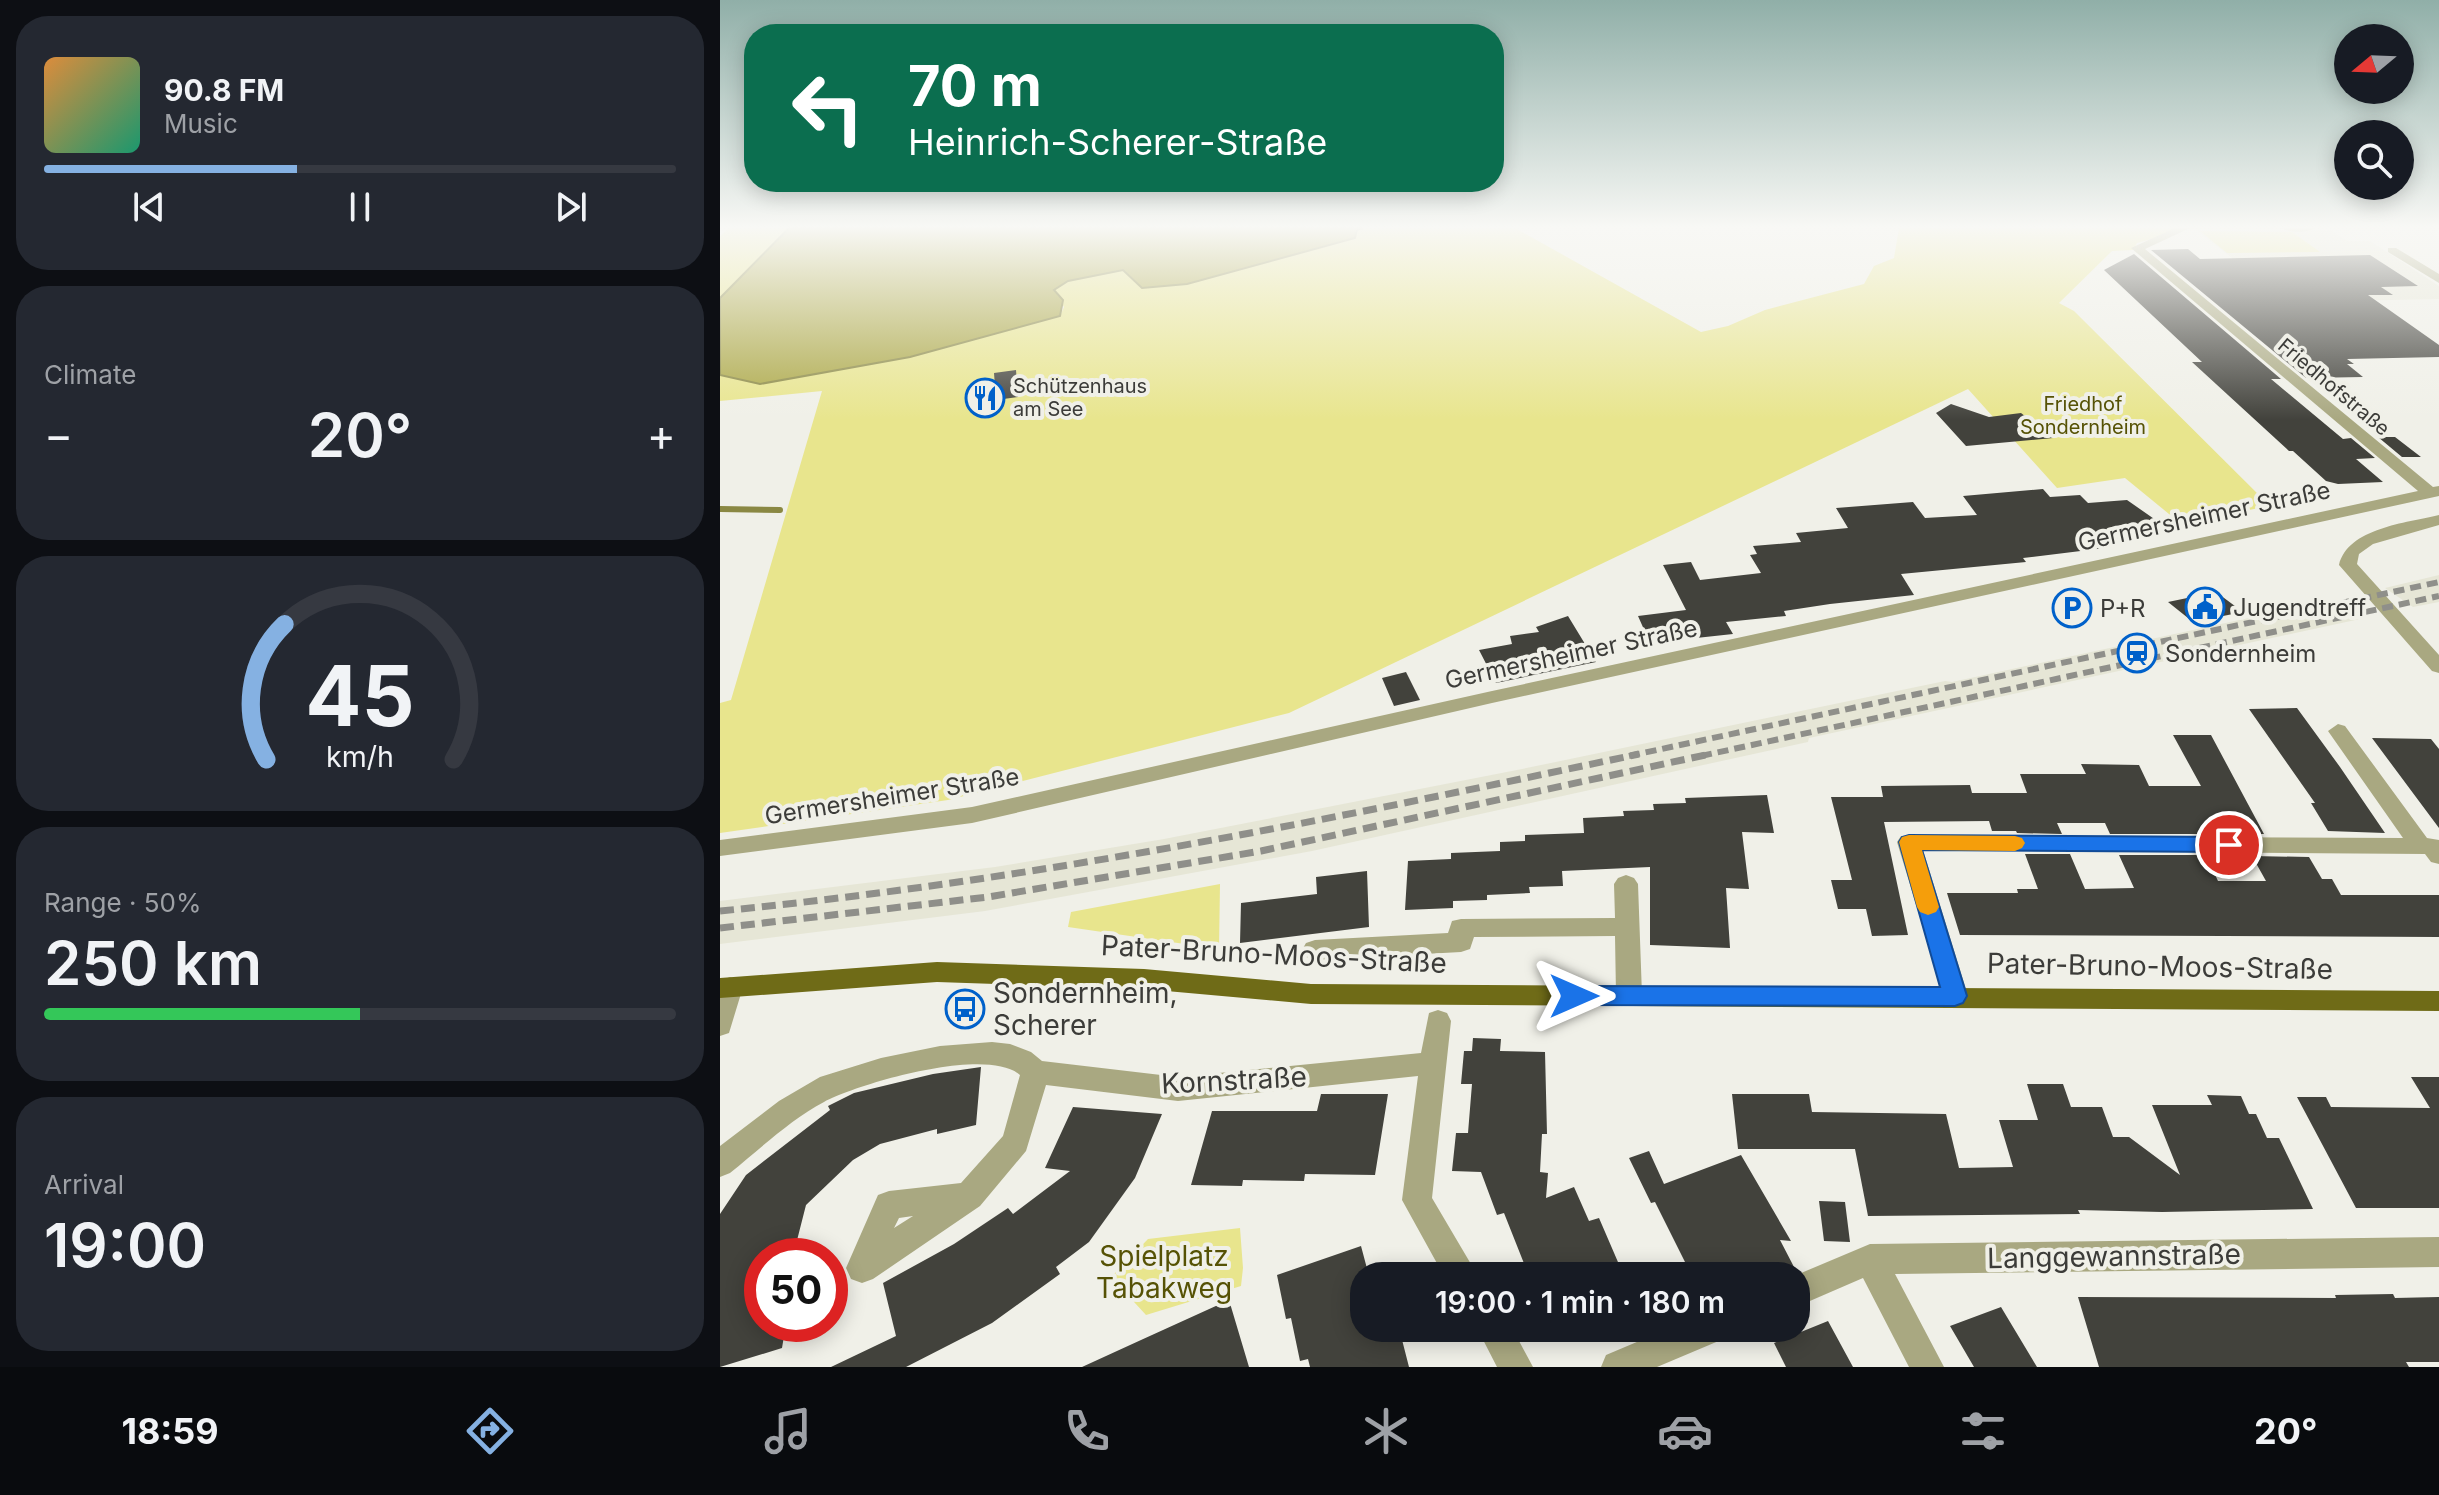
<!DOCTYPE html>
<html lang="en">
<head>
<meta charset="utf-8">
<style>
	body { margin:0; font-family:Inter,sans-serif; background:#242831; color:#f1f3f6; height:100vh; display:flex; flex-direction:column; font-size:30px; white-space:nowrap }
	* { box-sizing:border-box; margin:0 }
	p { font-size:26px; color:#9ea1a6 }
	.icon { flex:none; width:44px; height:44px; fill:none; stroke:currentColor; stroke-width:2; stroke-linecap:round; stroke-linejoin:round }
	.map { position:relative; flex:1; overflow:hidden }
	.panel { display:flex; flex-direction:column; gap:16px; padding:16px; background:#0d0f14; width:720px }
	.panel>* { flex:none }
	.top-card { position:absolute; left:24px; top:24px; width:760px; height:168px; border-radius:32px; box-shadow:0 4px 20px #0003; background:#0b6e4f; color:#fff; overflow:hidden }
	.needle { width:52px; rotate:251deg }
	.controls { position:absolute; left:1614px; top:24px; display:grid; gap:16px }
	.controls a { display:grid; place-items:center; width:80px; height:80px; border-radius:50%; background:#171b24; box-shadow:0 4px 20px #0003; font-size:40px }
	.speed { position:absolute; left:24px; top:1238px; display:flex; gap:16px; font-size:40px; font-weight:700; text-align:center }
	.speed>* { display:grid; place-content:center; width:104px; height:104px; border-radius:50%; background:#171b24; box-shadow:0 4px 20px #0003; line-height:1 }
	.speed .limit { border:12px solid #d22; background:#fff; color:#111 }
	.pin { position:absolute; display:grid; place-items:center; width:68px; height:68px; color:#fff; margin:-34px; border:4px solid #fff; border-radius:50%; box-shadow:0 2px 8px #0007 }
	.me { position:absolute; width:88px; margin:-44px; rotate:90deg; stroke-linejoin:round; filter:drop-shadow(0 0 6px #0008) }
	.turn { display:flex; align-items:center; gap:28px; height:168px; padding:0 32px; font-size:36px }
	.turn .icon { width:104px; height:104px; stroke-width:2.5 }
	.turn b { display:block; font-size:56px; line-height:68px }
	.big { font-size:60px; font-weight:600; line-height:1.1 }
	.panel .tile { flex:1; display:flex; flex-direction:column; justify-content:center; gap:12px; min-width:0; padding:0 28px; border-radius:32px; background:#242831 }
	.panel .dial { align-items:center; gap:0 }
	.dial svg { height:208px; overflow:visible; fill:none; stroke:#363941; stroke-width:7; stroke-linecap:round; text-anchor:middle }
	.dial text { fill:#f1f3f6; stroke:none }
	.song { display:flex; align-items:center; gap:24px }
	.cover { width:96px; height:96px; border-radius:12px; background:linear-gradient(135deg,hsl(30 70% 55%),hsl(160 70% 35%)) }
	.played { height:8px; border-radius:4px; background:linear-gradient(90deg,#85b1e2 40%,#363941 40%) }
	.keys { display:flex; justify-content:space-around; direction:ltr }
	.heat { display:flex; justify-content:space-between; align-items:center; font-size:44px; direction:ltr }
	.charge { height:12px; border-radius:6px; background:linear-gradient(90deg,#34c759 50%,#363941 0) }
	.trip { position:absolute; left:630px; top:1262px; width:460px; height:80px; border-radius:32px; background:#171b24; box-shadow:0 4px 20px #0003; font-weight:600; line-height:80px; text-align:center }
	.tab-bar { display:flex; height:128px; justify-content:space-around; align-items:center; background:#090b0e; color:#9ea1a6 }
	.tab-bar .icon { width:56px; height:56px }
	.tab-bar .current { color:#85b1e2 }
	.tab-bar b { font-size:36px; color:#f1f3f6 }
	main { display:flex; flex:1; min-height:0 }
	.map>svg:first-child { display:block }
</style>
</head>
<body>
<main>
<section class="panel">
<div class="tile">
<div class="song"><i class="cover"></i><div><b>90.8 FM</b><p>Music</p></div></div>
<div class="played"></div>
<div class="keys"><svg class="icon" aria-label="previous" viewBox="0 0 24 24"><path d="M18 5L8 12l10 7zM5 5v14"/></svg><svg class="icon" aria-label="pause" viewBox="0 0 24 24"><path d="M8 5v14M16 5v14"/></svg><svg class="icon" aria-label="next" viewBox="0 0 24 24"><path d="M6 5l10 7-10 7zM19 5v14"/></svg></div>
</div>
<div class="tile"><p>Climate</p>
<div class="heat"><a>−</a><b class="big">20°</b><a>+</a></div>
</div>
<div class="tile dial"><svg viewBox="0 0 100 80">
<path d="M14 69A42 42 0 1 1 86 69"/>
<path d="M14 69A42 42 0 0 1 21 17" stroke="#85b1e2"/>
<text x="50" y="56" font-size="32" font-weight="700">45</text>
<text x="50" y="72" font-size="11">km/h</text>
</svg></div>
<div class="tile"><p>Range · 50%</p><b class="big">250 km</b><div class="charge"></div></div>
<div class="tile"><p>Arrival</p><b class="big">19:00</b></div>
</section>
<div class="map">
<svg width="1719" height="1367" viewBox="0 0 1719 1367">
	<rect width="100%" height="100%" fill="#f0f0e8"/>
	<path fill="#e6e6d6" d="M1476,230L1612,231L1627,241H1650L1719,286V299L1569,302Z
		M1719,575V602L1693,607L1665,588Z
		M1612,600L1640,619L1089,738L1088,742L592,851L265,911L0,944V901L275,867L444,839L802,769L1225,681L1232,682Z"/>
	<path fill="#e8e58d" d="M9,228H69L0,298V236Z
		M643,228H795L981,332L1008,326L1045,310L1144,284L1154,266L1174,258L1179,228H1606L1467,229L1417,243L1413,250L1392,251L1339,303L1354,311L1550,506L1460,523L1405,478L1337,488L1248,389L569,713L228,800L0,833V703L11,700L102,391L0,401V375L40,384L190,357L340,316L344,307L333,290L348,281L403,270L416,283L467,284L635,238L637,230Z
		M1480,231L1572,232L1600,252L1507,253Z
		M500,884L499,949L348,927L351,912Z
		M520,1228L523,1268L521,1286L426,1315L391,1277L428,1239Z"/>
	<path fill="#aca847" stroke="#8a8843" stroke-width="2" d="M69,228H643L637,230L635,238L467,284L422,288L403,270L348,281L334,290L343,300L340,316L190,357L40,384L0,375V298Z"/>
	<g fill="none" stroke-linecap="round" stroke-linejoin="round">
		<path stroke="#8a8843" stroke-width="6" d="M0,509L60,510"/>
	</g>
	<path fill="#42423c" d="M1468,249L1480,259L1650,255L1698,286L1661,287L1673,295H1648L1719,345V357L1627,359L1634,364H1627L1643,377L1586,378L1431,250Z
		M1414,254L1561,379H1551L1623,439L1631,438L1655,458L1636,459L1663,482L1618,484L1606,481L1573,451H1569L1472,362H1482L1384,270Z
		M296,370L298,397L276,400L274,373Z
		M1231,404L1269,417L1301,413L1333,438L1246,446L1216,413Z
		M1658,437H1675L1701,457H1682Z
		M1323,489L1330,497L1360,495L1368,503L1407,500L1450,530L1382,545L1385,548L1303,558L1306,562L1181,574L1194,595L1110,604L1064,611L1066,616L1006,622L1013,634L930,643L918,616L966,610L943,565L971,562L980,580L1041,573L1030,555L1037,554L1033,546L1081,542L1076,533L1128,528L1116,508L1193,502L1205,518L1257,515L1243,496Z
		M1496,592L1523,612L1473,622L1448,602Z
		M848,616L876,662L776,683L759,650L792,644L790,636L819,632L816,627Z
		M686,672L700,700L674,706L662,678Z
		M1577,708L1620,767L1665,833L1608,831L1591,803H1595L1529,709Z
		M1453,735H1491L1544,834H1390L1385,823H1337L1342,834L1297,833L1296,831H1272L1269,821L1164,822L1188,935L1152,936L1146,909H1118L1111,880H1132L1111,797H1163L1161,786L1250,785L1252,793H1307L1300,774H1366L1361,764L1419,765L1429,786H1481Z
		M1652,738L1711,739L1719,749V828Z
		M1047,795L1054,833L1022,832L1029,889L1006,888L1010,948L930,945V867L842,871L843,886L809,887L810,893L767,895V900L733,901V908L685,910L688,861L731,859V853L780,851V842L805,841V835L864,833L863,818L904,816L903,811L934,810L933,804L966,803L965,798Z
		M1305,854H1350L1365,889L1414,888L1399,855H1486L1498,881H1546L1532,856L1589,857L1602,879H1612L1621,895H1719V937L1240,935L1227,893H1298L1297,889H1318Z
		M647,871L649,927L520,943L521,903L597,894L596,877Z
		M753,1038L781,1039L780,1051L825,1052L827,1134H822L820,1172L828,1173L826,1198L854,1187L869,1221L879,1218L904,1276H809L784,1213L777,1215L761,1172L732,1171L736,1133H748L752,1084H741L744,1051H752Z
		M261,1067L256,1125L217,1134V1129L160,1144L133,1160L86,1205L73,1256H42V1324H66L62,1348L0,1367V1214L26,1175L110,1110L108,1106L134,1093L213,1074Z
		M1691,1077H1719V1208H1636L1577,1097H1606L1611,1107L1710,1108Z
		M1307,1084H1343L1351,1107H1382L1393,1137H1409L1460,1175L1432,1105H1492L1487,1095L1521,1096L1529,1114H1536L1547,1138H1559L1593,1209L1442,1212L1358,1210L1360,1214L1148,1216L1135,1149H1018L1012,1094H1089L1092,1112L1226,1114L1239,1168L1293,1167L1279,1120H1318Z
		M601,1094H668L655,1175L585,1174L584,1181L523,1180L522,1186L471,1185L492,1111H597Z
		M353,1107L442,1114L415,1178L369,1242L336,1267L340,1274L272,1323L186,1367H111L176,1336L163,1283L234,1244L288,1208L293,1214L350,1171L325,1168Z
		M929,1151L944,1184L1021,1155L1071,1241L1060,1240L1074,1267L1054,1276H1029L1024,1267L1001,1276H972L935,1202L931,1203L909,1158Z
		M1099,1201L1125,1202L1130,1242L1104,1241Z
		M641,1246L649,1276H644V1328H679L689,1367H590L588,1359L580,1361L571,1318L566,1319L557,1275Z
		M1673,1294L1675,1298L1719,1297V1362H1686L1689,1367H1379L1358,1297L1616,1298L1615,1295Z
		M509,1300L529,1367H362L421,1340Z
		M1281,1307L1317,1367H1254L1230,1326Z
		M1108,1321L1133,1367H1066L1054,1343Z"/>
	<g fill="none" stroke-linecap="round" stroke-linejoin="round">
		<path fill="#a9a881" fill-rule="evenodd" d="M1455,228H1470L1425,249L1713,487L1719,486V496L772,703L252,823L0,856V840L252,807L772,691L1698,491L1411,248Z
			M1562,228H1595C1588,233 1569,233 1562,228Z
			M1668,248H1676L1719,274V283L1668,252Z
			M1719,515V525L1653,544L1639,554L1637,564L1719,655V673L1712,671L1619,565C1628,528 1686,523 1719,515Z
			M1618,724L1625,726L1707,838L1719,840V864L1711,862L1705,854L1203,850L1248,996L1244,1003L1235,1006L1226,1003L1177,842L1181,836L1683,838L1608,731Z
			M906,875L914,878L918,884L922,995L918,1002L909,1005L900,1002L896,995L895,936L754,937L750,949L741,952L595,960L586,957L582,950L586,943L595,940L728,933L732,921L741,919L895,918L894,884L898,878Z
			M10,977L19,980L23,987L9,1033L0,1036V981Z
			M718,1010L727,1013L731,1021L712,1198L758,1276H724L682,1200L698,1076L458,1101L326,1085L306,1151L260,1206L153,1279L142,1283L131,1279L126,1268L158,1195L169,1191L241,1183L283,1136L300,1075C267,1046 140,1083 104,1102C70,1120 40,1149 10,1173L0,1177V1146L59,1101L100,1077L161,1058L220,1046L272,1042L290,1044L311,1052L322,1061L458,1077L701,1053L709,1013ZM193,1216L174,1228L179,1218Z
			M1719,1237V1267L1175,1274L1224,1367H1189L1143,1278L1076,1307L1074,1276L1150,1244Z
			M757,1328H792L813,1367H777Z
			M950,1328H1005L1001,1340L937,1367H881L886,1355Z"/>
		<path fill="#6f6b17" fill-rule="evenodd" d="M217,962L424,969L591,984L1719,991V1011L591,1004L424,989L217,982L0,998V978Z"/>
		<path stroke="#8f8f8a" stroke-width="6" stroke-dasharray="11 6" stroke-linecap="butt" d="M909,756L1719,582
			M981,756L1719,596"/>
		<path stroke="#8f8f8a" stroke-width="7" stroke-dasharray="14 7" stroke-linecap="butt" d="M0,911C310,881 614,819 919,754
			M0,928L268,897L541,851L990,754"/>
	</g>
	<linearGradient id="sky" x2="0" y2="1"><stop stop-color="#90afa8"/><stop offset="0.54" stop-color="#f8f8f5"/><stop offset="1" stop-color="#f8f8f5" stop-opacity="0"/></linearGradient>
	<rect width="1719" height="420" fill="url(#sky)"/>
	<path fill="#1a73e8" stroke="#114b97" stroke-width="2" d="M1189,835L1509,837L1516,839L1519,845L1516,850L1509,852L1202,850L1247,996L1243,1003L1235,1006L854,1005L845,1002L842,996L845,989L854,986L1220,987L1179,842L1182,837Z"/>
	<path fill="#f59e0b" d="M1189,835L1295,836L1302,838L1305,843L1302,848L1295,851L1202,850L1219,907L1216,912L1208,915L1200,912L1197,907L1179,842L1182,837Z"/>
	<defs>
		<g id="restaurant-ring" transform="scale(2)"><circle r="9.5" fill="#f0f0e8" stroke="#0061ca" stroke-width="1.5"/><path d="M-5-6h1v4h1v-4h1v4h1v-4h1v5L-1.5 .5V6h-2V.5L-5-1ZM5-6V6H3V1.5H1.5Q1.5-4 5-6Z" fill="#0061ca"/></g>
		<g id="civic-ring" transform="scale(2)"><circle r="9.5" fill="#f0f0e8" stroke="#0061ca" stroke-width="1.5"/><path d="M-.6-6.5H3V-4.5H.6V-3L4-1V1h2V6H-6V1h2V-1L-.6-3ZM-1.2 2.5V6h2.4V2.5Z" fill="#0061ca"/></g>
		<g id="parking-ring" transform="scale(2)"><circle r="9.5" fill="#f0f0e8" stroke="#0061ca" stroke-width="1.5"/><path d="M-3.5-5.5H1a3.5 3.5 0 0 1 0 7H-1V5.5H-3.5ZM-1-3.4V-.6H.8a1.4 1.4 0 0 0 0-2.8Z" fill="#0061ca"/></g>
		<g id="station-ring" transform="scale(2)"><circle r="9.5" fill="#f0f0e8" stroke="#0061ca" stroke-width="1.5"/><path d="M-3-6H3Q5-6 5-4V2Q5 4 3 4L4.5 6H3L1.5 4h-3L-3 6H-4.5L-3 4Q-5 4-5 2V-4Q-5-6-3-6ZM-3.5-4v3h7v-3ZM-3.5 1v1.5H-2V1ZM2 1v1.5H3.5V1Z" fill="#0061ca"/></g>
		<g id="bus-ring" transform="scale(2)"><circle r="9.5" fill="#f0f0e8" stroke="#0061ca" stroke-width="1.5"/><path d="M-5-6H5V4H4V6H2V4H-2V6H-4V4H-5ZM-3.5-4V0h7V-4ZM-3.5 1.2v1.5H-2V1.2ZM2 1.2v1.5H3.5V1.2Z" fill="#0061ca"/></g>
	</defs>
	<g fill-rule="evenodd">
		<use href="#restaurant-ring" x="265" y="398"/>
		<use href="#civic-ring" x="1485" y="607"/>
		<use href="#parking-ring" x="1352" y="608"/>
		<use href="#station-ring" x="1417" y="653"/>
		<use href="#bus-ring" x="245" y="1009"/>
	</g>
	<g text-anchor="middle" dominant-baseline="central" stroke-width="8" stroke-linejoin="round" paint-order="stroke">
		<g font-size="20" fill="#3c3c39" stroke="#f0f0e8" text-anchor="start">
			<text x="293" y="386">Schützenhaus<tspan x="293" dy="23">am See</tspan></text>
		</g>
		<g font-size="20" fill="#3c3c39" stroke="#f0f0e8">
			<text transform="translate(1614 387) rotate(40)">Friedhofstraße</text>
		</g>
		<g font-size="20" fill="#565205" stroke="#f0f0e8">
			<text x="1363" y="404">Friedhof<tspan x="1363" dy="23">Sondernheim</tspan></text>
		</g>
		<g font-size="24" fill="#3c3c39" stroke="#f0f0e8">
			<text transform="translate(1484 516) rotate(-12)">Germersheimer Straße</text>
			<text transform="translate(851 654) rotate(-12)">Germersheimer Straße</text>
			<text transform="translate(172 796) rotate(-9)">Germersheimer Straße</text>
		</g>
		<g font-size="24" fill="#3c3c39" stroke="#f0f0e8" text-anchor="start">
			<text x="1513" y="607">Jugendtreff</text>
			<text x="1380" y="608">P+R</text>
			<text x="1445" y="653">Sondernheim</text>
		</g>
		<g font-size="28" fill="#3c3c39" stroke="#f0f0e8">
			<text transform="translate(554 954) rotate(3)">Pater-Bruno-Moos-Straße</text>
			<text transform="translate(1440 966) rotate(1)">Pater-Bruno-Moos-Straße</text>
			<text transform="translate(514 1080) rotate(-3)">Kornstraße</text>
			<text transform="translate(1394 1256) rotate(-1)">Langgewannstraße</text>
		</g>
		<g font-size="28" fill="#3c3c39" stroke="#f0f0e8" text-anchor="start">
			<text x="273" y="993">Sondernheim,<tspan x="273" dy="32">Scherer</tspan></text>
		</g>
		<g font-size="28" fill="#565205" stroke="#f0f0e8">
			<text x="444" y="1256">Spielplatz<tspan x="444" dy="32">Tabakweg</tspan></text>
		</g>
	</g>
</svg>
<div class="controls">
<a><svg class="needle" viewBox="-14 -14 28 28"><path d="M0-13l5 13h-10z" fill="#e53935"/><path d="M0 13l5-13h-10z" fill="#9ea1a6"/></svg></a>
<a><svg class="icon" aria-label="search" viewBox="0 0 24 24"><circle cx="10" cy="10" r="6"/><path d="M15 15l6 6"/></svg></a>
</div>
<div class="speed"><div class="limit">50</div></div>
<div class="pin" style="left:1509px;top:845px;background:#d93025"><svg class="icon" aria-label="arrive" viewBox="0 0 24 24"><path d="M6 21V4h12l-3 4 3 4H6"/></svg></div>
<svg class="me" style="left:854px;top:996px" viewBox="-20 -20 40 40"><path d="M0-17L14 15 0 8-14 15z" fill="#1a73e8" stroke="#fff" stroke-width="4"/></svg>
<div class="trip">19:00 · 1 min · 180 m</div>
<div class="top-card">
<div class="turn"><svg class="icon" aria-label="left" viewBox="0 0 24 24"><path d="M17 20v-9H6M10 6l-5 5 5 5"/></svg><div><b>70 m</b>Heinrich-Scherer-Straße</div></div>
</div>
</div>
</main>
<nav class="tab-bar">
<b>18:59</b>
<svg class="icon current" aria-label="directions" viewBox="0 0 24 24"><path d="M12 3l9 9-9 9-9-9zM9 14v-3h6M13 9l2 2-2 2"/></svg>
<svg class="icon" aria-label="music" viewBox="0 0 24 24"><path d="M9 18V5l10-2v13"/><circle cx="6" cy="18" r="3"/><circle cx="16" cy="16" r="3"/></svg>
<svg class="icon" aria-label="phone" viewBox="0 0 24 24"><path d="M5 4h4l2 5-3 2q2 4 5 5l2-3 5 2v4C11 20 4 13 5 4z"/></svg>
<svg class="icon" aria-label="climate" viewBox="0 0 24 24"><path d="M12 3v18M4 7l16 10M4 17L20 7"/></svg>
<svg class="icon" aria-label="car" viewBox="0 0 24 24"><path d="M5 17H2v-5l4-1 3-4h7l3 4 3 1v5h-3M9 17h6M6 11h13"/><circle cx="7" cy="17" r="2"/><circle cx="17" cy="17" r="2"/></svg>
<svg class="icon" aria-label="filters" viewBox="0 0 24 24"><path d="M4 7h16M4 17h16"/><circle cx="9" cy="7" r="2"/><circle cx="15" cy="17" r="2"/></svg>
<b>20°</b>
</nav>
</body>
</html>
